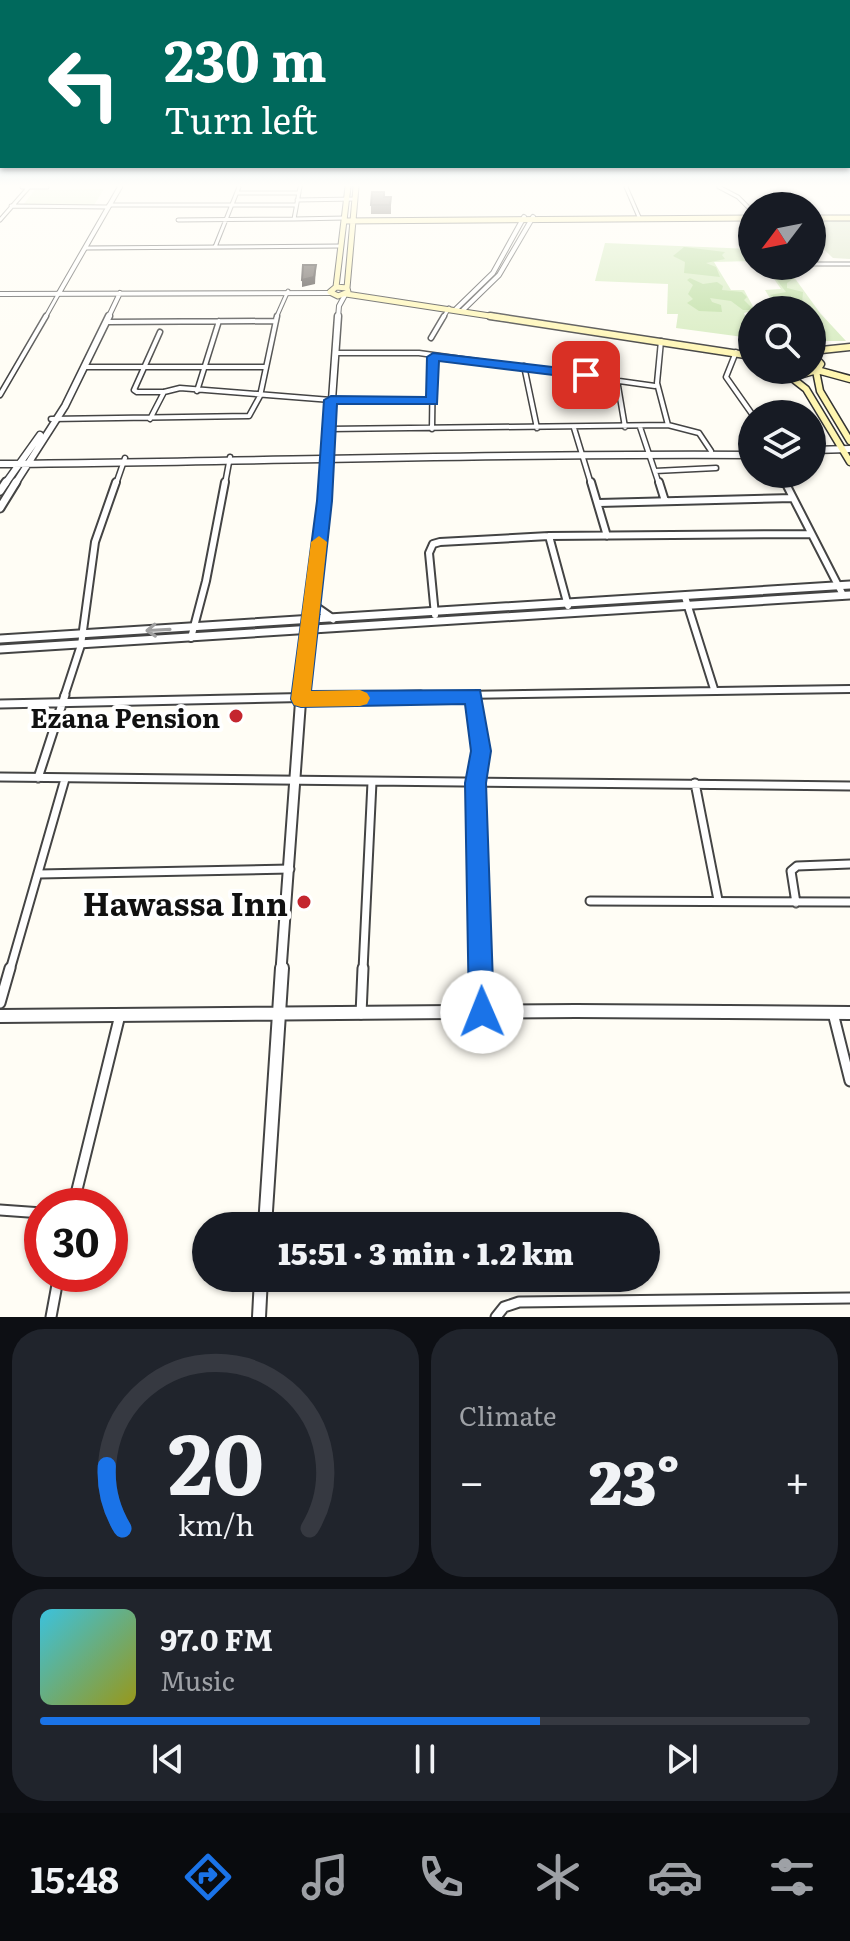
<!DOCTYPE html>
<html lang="en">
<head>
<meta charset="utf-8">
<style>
	body { margin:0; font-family:Literata,serif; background:#20242c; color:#f1f3f6; height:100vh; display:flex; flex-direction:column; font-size:30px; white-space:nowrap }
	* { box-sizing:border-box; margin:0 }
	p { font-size:26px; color:#9ea1a6 }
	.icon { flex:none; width:44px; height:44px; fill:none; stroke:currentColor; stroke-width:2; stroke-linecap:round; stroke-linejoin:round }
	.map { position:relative; height:1317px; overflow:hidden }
	.details { display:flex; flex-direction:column; gap:12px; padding:12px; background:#0d0f14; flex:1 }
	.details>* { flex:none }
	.banner { position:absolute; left:0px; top:0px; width:850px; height:168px; box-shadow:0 2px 6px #0004; background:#00695c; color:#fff; overflow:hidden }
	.needle { width:52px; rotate:238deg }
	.controls { position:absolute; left:738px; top:192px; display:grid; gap:16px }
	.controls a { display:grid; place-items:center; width:88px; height:88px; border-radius:50%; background:#171b24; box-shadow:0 2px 6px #0004; font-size:40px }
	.speed { position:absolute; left:24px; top:1188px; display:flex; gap:16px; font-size:40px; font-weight:700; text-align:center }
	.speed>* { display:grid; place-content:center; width:104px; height:104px; border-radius:50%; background:#171b24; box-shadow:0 2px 6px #0004; line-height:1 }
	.speed .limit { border:12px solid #d22; background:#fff; color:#111 }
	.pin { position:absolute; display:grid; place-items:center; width:68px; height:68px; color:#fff; margin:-34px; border-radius:16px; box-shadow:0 4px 12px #0006 }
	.me { position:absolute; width:88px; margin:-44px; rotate:359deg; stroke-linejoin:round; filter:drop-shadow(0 0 6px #0008) }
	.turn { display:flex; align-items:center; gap:28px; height:168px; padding:0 32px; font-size:36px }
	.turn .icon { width:104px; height:104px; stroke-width:2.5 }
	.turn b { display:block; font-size:56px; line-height:68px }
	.big { font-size:60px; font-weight:800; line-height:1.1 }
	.details .tile { flex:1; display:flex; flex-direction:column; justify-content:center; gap:12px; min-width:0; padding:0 28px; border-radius:32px; background:#20242c }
	.details .dial { align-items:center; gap:0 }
	.dial svg { height:208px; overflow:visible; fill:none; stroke:#363941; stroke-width:7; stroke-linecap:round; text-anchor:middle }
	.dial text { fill:#f1f3f6; stroke:none }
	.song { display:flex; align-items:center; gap:24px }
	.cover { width:96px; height:96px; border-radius:12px; background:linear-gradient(135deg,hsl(190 70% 55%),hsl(60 70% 35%)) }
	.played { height:8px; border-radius:4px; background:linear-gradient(90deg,#1a73e8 65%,#363941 65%) }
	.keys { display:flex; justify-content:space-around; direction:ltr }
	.heat { display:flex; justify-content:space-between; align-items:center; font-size:44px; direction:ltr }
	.details .tiles { flex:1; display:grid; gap:12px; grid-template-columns:1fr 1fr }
	.tile:last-child { grid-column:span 2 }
	.trip { position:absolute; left:192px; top:1212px; width:468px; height:80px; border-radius:40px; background:#171b24; box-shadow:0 2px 6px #0004; font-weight:800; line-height:80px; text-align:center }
	.tabs { display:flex; height:128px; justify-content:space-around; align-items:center; background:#090b0e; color:#9ea1a6 }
	.tabs .icon { width:56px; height:56px }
	.tabs .current { color:#1a73e8 }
	.tabs b { font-size:36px; color:#f1f3f6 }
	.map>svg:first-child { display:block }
</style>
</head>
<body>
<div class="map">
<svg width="850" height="1317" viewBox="0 0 850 1317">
	<rect width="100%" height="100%" fill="#fffdf5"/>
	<path fill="#d5ebbd" d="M605,243L752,249V261L714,262L731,290H744L755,310L744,313L752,334L743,337L676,328L678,314H667L668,284L595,281Z
		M765,266H786L820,313L846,341H812V310H777L765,290L781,289Z"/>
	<path fill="#b9dc9c" d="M684,247L725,252L722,255L725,259L706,263L716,267L720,277L684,273L685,262L673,256Z
		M766,266H787L799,275L787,283V288L803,292L802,304L805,307L797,310L779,308L778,301L770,295L786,292Z
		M690,278L703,284L717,282L723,286L722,290L742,292L747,297L744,300L754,310H743L731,301L710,298L712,302L721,305L722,312L699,311L687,303L693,299L688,294L693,285L687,280Z"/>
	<path fill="#d9e3c4" d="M850,220V259L833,258L814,240L816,229L823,221Z"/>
	<path fill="#e6f2cf" d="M104,189L94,205H23L35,190Z"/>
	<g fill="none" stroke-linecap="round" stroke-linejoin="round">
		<g stroke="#444" stroke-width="5">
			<path id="minor-far4" d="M22,187H47
				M300,187L294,219L345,218
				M626,187L639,217
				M719,187L738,197L752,211
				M237,193H299
				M297,200L355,199
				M109,205H296
				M11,206L108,207
				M0,220L29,187
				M178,220L294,219
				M215,247L239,187
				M86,248L341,246
				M812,264H850
				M45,318L59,293
				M276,318L288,291
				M443,318L449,308"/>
		</g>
		<g stroke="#444" stroke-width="7">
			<path id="minor-far3" d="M108,322L275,321
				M160,332L134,390L137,392H164L180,388L331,400L432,401
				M431,338L444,316
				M661,341L657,383L668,425
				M736,352L726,377L752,414
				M335,353H419L655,386
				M524,366L537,428
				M86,367H264
				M617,380L625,427
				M197,391L219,321
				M0,395L46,316
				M51,419L249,416L260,396L277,316
				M150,419L164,392
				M640,427L659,484
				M574,428L591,484
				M329,429L668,425L699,433L711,451
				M432,429L433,357
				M655,471L716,468
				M781,474L786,484
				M116,484L125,458
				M225,484L230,457"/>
		</g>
		<g stroke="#444" stroke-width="10">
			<path id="minor-far2" d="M591,482L607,536
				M659,482L665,501
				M785,482L843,595
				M599,503L793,498
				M549,536L568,606
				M685,597L714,689
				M435,615L429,553L433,544L440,542L549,536L811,534
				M191,638L206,581L225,482
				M64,697L81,645L95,542L116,482
				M325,697L850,689"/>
		</g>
		<g stroke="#444" stroke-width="11">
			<path id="minor-far1" d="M473,696L481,751L476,783L481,970
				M0,704L421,695
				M0,777L850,786
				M38,778L65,695
				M695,783L718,900
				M39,874L290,869
				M590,901L850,902
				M796,903L791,871L797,866L850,864
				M10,970L65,779
				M363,970L372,782"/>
		</g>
		<g stroke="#444" stroke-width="13">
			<path id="minor" d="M481,968L482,1012
				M0,1003L10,968
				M833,1013L850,1081
				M361,1014L363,968
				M73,1206L120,1015
				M0,1210L42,1213
				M51,1317L59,1274
				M496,1317L504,1307L519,1302L850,1298"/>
		</g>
		<g stroke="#444" stroke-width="6">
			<path id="tertiary-far4" d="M59,293L120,187
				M0,294L331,293
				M456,309L493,273L524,217
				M463,310L499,275L533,217
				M108,318L120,293
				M338,318L339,306L345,295"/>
		</g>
		<g stroke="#444" stroke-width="9">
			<path id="tertiary-far3" d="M812,450L850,449
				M0,464C251,462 501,453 752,455
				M5,484L40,435
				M15,484L65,406L109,316
				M326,484L338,316"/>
		</g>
		<g stroke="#444" stroke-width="11">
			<path id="tertiary-far2" d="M0,491L6,482
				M0,508L16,482
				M310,603L333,619
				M0,639L850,585
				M0,649L850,595
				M301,697L326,482"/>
		</g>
		<g stroke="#444" stroke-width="13">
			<path id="tertiary-far1" d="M281,970L301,695"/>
		</g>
		<g stroke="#444" stroke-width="16">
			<path id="tertiary" d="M0,1016L576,1011L850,1013
				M265,1226L282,968
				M259,1317L261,1278"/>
		</g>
		<g stroke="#333" stroke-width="7">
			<path id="secondary-far1" d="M812,218H850
				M344,221L752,218
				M336,287L347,288L348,292L338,296L330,292Z
				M336,287L348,187
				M347,288L356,187
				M346,294L503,318"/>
		</g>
		<g stroke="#333" stroke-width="9">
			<path id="secondary" d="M490,316L752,356
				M812,351L850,347
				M817,370L850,379
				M783,371L806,389L850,462
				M816,371L820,391L850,441
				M787,372L803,374L817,370L821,364L812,354"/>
		</g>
		<use href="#minor-far4" stroke="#fff" stroke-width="3"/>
		<use href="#minor-far3" stroke="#fff" stroke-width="4"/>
		<use href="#minor-far2" stroke="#fff" stroke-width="6"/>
		<use href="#minor-far1" stroke="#fff" stroke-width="7"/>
		<use href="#minor" stroke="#fff" stroke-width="9"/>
		<use href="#tertiary-far4" stroke="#fff" stroke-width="4"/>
		<use href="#tertiary-far3" stroke="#fff" stroke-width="6"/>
		<use href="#tertiary-far2" stroke="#fff" stroke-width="7"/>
		<use href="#tertiary-far1" stroke="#fff" stroke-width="9"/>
		<use href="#tertiary" stroke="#fff" stroke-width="12"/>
		<use href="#secondary-far1" stroke="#fff6b0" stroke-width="5"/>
		<use href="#secondary" stroke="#fff6b0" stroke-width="6"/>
	</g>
	<path fill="#4d4742" d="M384,197H391V214H371V205Z"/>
	<path fill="#3f3936" d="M316,265L315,284L302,287V280Z"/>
	<path fill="#5a524d" stroke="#3f3936" stroke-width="2" d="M372,192H384V197H391L390,205H371Z
		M303,265H316L314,277L302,280Z"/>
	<defs><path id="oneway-shaft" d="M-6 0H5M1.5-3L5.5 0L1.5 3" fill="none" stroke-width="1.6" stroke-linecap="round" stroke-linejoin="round" transform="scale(2)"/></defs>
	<use stroke="#a0a0a0" href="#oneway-shaft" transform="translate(158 630) rotate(177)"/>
	<linearGradient id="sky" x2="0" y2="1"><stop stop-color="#95c6ee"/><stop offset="0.5" stop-color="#fffefa"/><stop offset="1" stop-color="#fffefa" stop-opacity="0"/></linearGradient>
	<rect width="850" height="371" fill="url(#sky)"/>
	<path fill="#1a73e8" stroke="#114b97" stroke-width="2" d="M433,353L586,371L592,375L586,379L439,361L437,404H337L332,501L311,691L480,690L491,751L486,783L494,1012L490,1021L482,1025L473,1021L469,1012L465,783L471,751L465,704L301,707L294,705L291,699L317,501L324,400L331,396L426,397L427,357Z"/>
	<path fill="#f59e0b" d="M319,536L327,542L311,691L360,690L367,693L370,698L367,704L360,706L301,707L294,705L291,699L311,542Z"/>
	<g fill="#c4262e" stroke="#fff" stroke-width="3">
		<circle cx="236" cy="716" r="8"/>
		<circle cx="304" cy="902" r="8"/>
	</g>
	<g text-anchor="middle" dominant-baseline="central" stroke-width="8" stroke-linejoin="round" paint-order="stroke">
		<g font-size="26" font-weight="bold" fill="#111" stroke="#fff" text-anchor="end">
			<text x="220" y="716">Ezana Pension</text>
		</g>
		<g font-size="32" font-weight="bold" fill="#111" stroke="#fff" text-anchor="end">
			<text x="288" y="902">Hawassa Inn</text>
		</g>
	</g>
</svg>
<div class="controls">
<a><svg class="needle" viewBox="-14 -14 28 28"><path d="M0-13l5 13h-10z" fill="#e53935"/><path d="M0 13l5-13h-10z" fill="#9ea1a6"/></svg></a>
<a><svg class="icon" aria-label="search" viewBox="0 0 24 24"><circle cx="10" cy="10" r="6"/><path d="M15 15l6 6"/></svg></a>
<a><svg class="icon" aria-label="layers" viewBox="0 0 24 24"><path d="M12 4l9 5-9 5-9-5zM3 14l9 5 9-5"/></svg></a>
</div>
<div class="speed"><div class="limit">30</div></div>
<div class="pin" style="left:586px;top:375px;background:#d93025"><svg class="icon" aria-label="arrive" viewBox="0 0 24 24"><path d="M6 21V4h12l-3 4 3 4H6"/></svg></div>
<svg class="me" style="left:482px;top:1012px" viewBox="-20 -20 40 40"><circle r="19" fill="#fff"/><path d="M0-13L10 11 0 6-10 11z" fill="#1a73e8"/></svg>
<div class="trip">15:51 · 3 min · 1.2 km</div>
<div class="banner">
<div class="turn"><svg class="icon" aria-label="left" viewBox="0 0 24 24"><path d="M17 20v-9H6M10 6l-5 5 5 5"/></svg><div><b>230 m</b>Turn left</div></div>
</div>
</div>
<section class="details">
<div class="tiles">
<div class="tile dial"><svg viewBox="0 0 100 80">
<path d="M14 69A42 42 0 1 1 86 69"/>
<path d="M14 69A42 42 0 0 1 8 45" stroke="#1a73e8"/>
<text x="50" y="56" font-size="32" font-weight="700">20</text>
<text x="50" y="72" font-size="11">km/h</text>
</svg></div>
<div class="tile"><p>Climate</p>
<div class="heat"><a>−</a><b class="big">23°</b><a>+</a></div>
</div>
<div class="tile">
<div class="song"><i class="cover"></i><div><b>97.0 FM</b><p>Music</p></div></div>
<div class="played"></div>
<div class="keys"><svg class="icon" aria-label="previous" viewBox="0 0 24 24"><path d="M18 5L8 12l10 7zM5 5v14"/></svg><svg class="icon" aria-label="pause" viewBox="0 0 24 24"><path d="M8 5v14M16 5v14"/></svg><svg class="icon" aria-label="next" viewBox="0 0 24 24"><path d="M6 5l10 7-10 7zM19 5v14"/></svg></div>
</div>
</div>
</section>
<nav class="tabs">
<b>15:48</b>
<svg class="icon current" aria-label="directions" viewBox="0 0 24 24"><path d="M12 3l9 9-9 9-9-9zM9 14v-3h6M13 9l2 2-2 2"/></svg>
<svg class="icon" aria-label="music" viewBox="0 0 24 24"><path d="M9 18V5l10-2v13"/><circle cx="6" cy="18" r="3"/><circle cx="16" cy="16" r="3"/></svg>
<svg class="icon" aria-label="phone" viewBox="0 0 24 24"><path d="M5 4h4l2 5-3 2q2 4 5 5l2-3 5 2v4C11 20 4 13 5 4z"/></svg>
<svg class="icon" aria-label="climate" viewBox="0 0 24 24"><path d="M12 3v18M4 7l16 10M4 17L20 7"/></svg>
<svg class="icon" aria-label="car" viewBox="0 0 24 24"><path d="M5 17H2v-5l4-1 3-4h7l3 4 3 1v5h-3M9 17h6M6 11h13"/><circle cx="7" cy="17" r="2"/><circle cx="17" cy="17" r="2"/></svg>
<svg class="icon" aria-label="filters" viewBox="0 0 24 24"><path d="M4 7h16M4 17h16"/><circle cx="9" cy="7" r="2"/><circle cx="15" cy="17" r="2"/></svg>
</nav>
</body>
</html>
